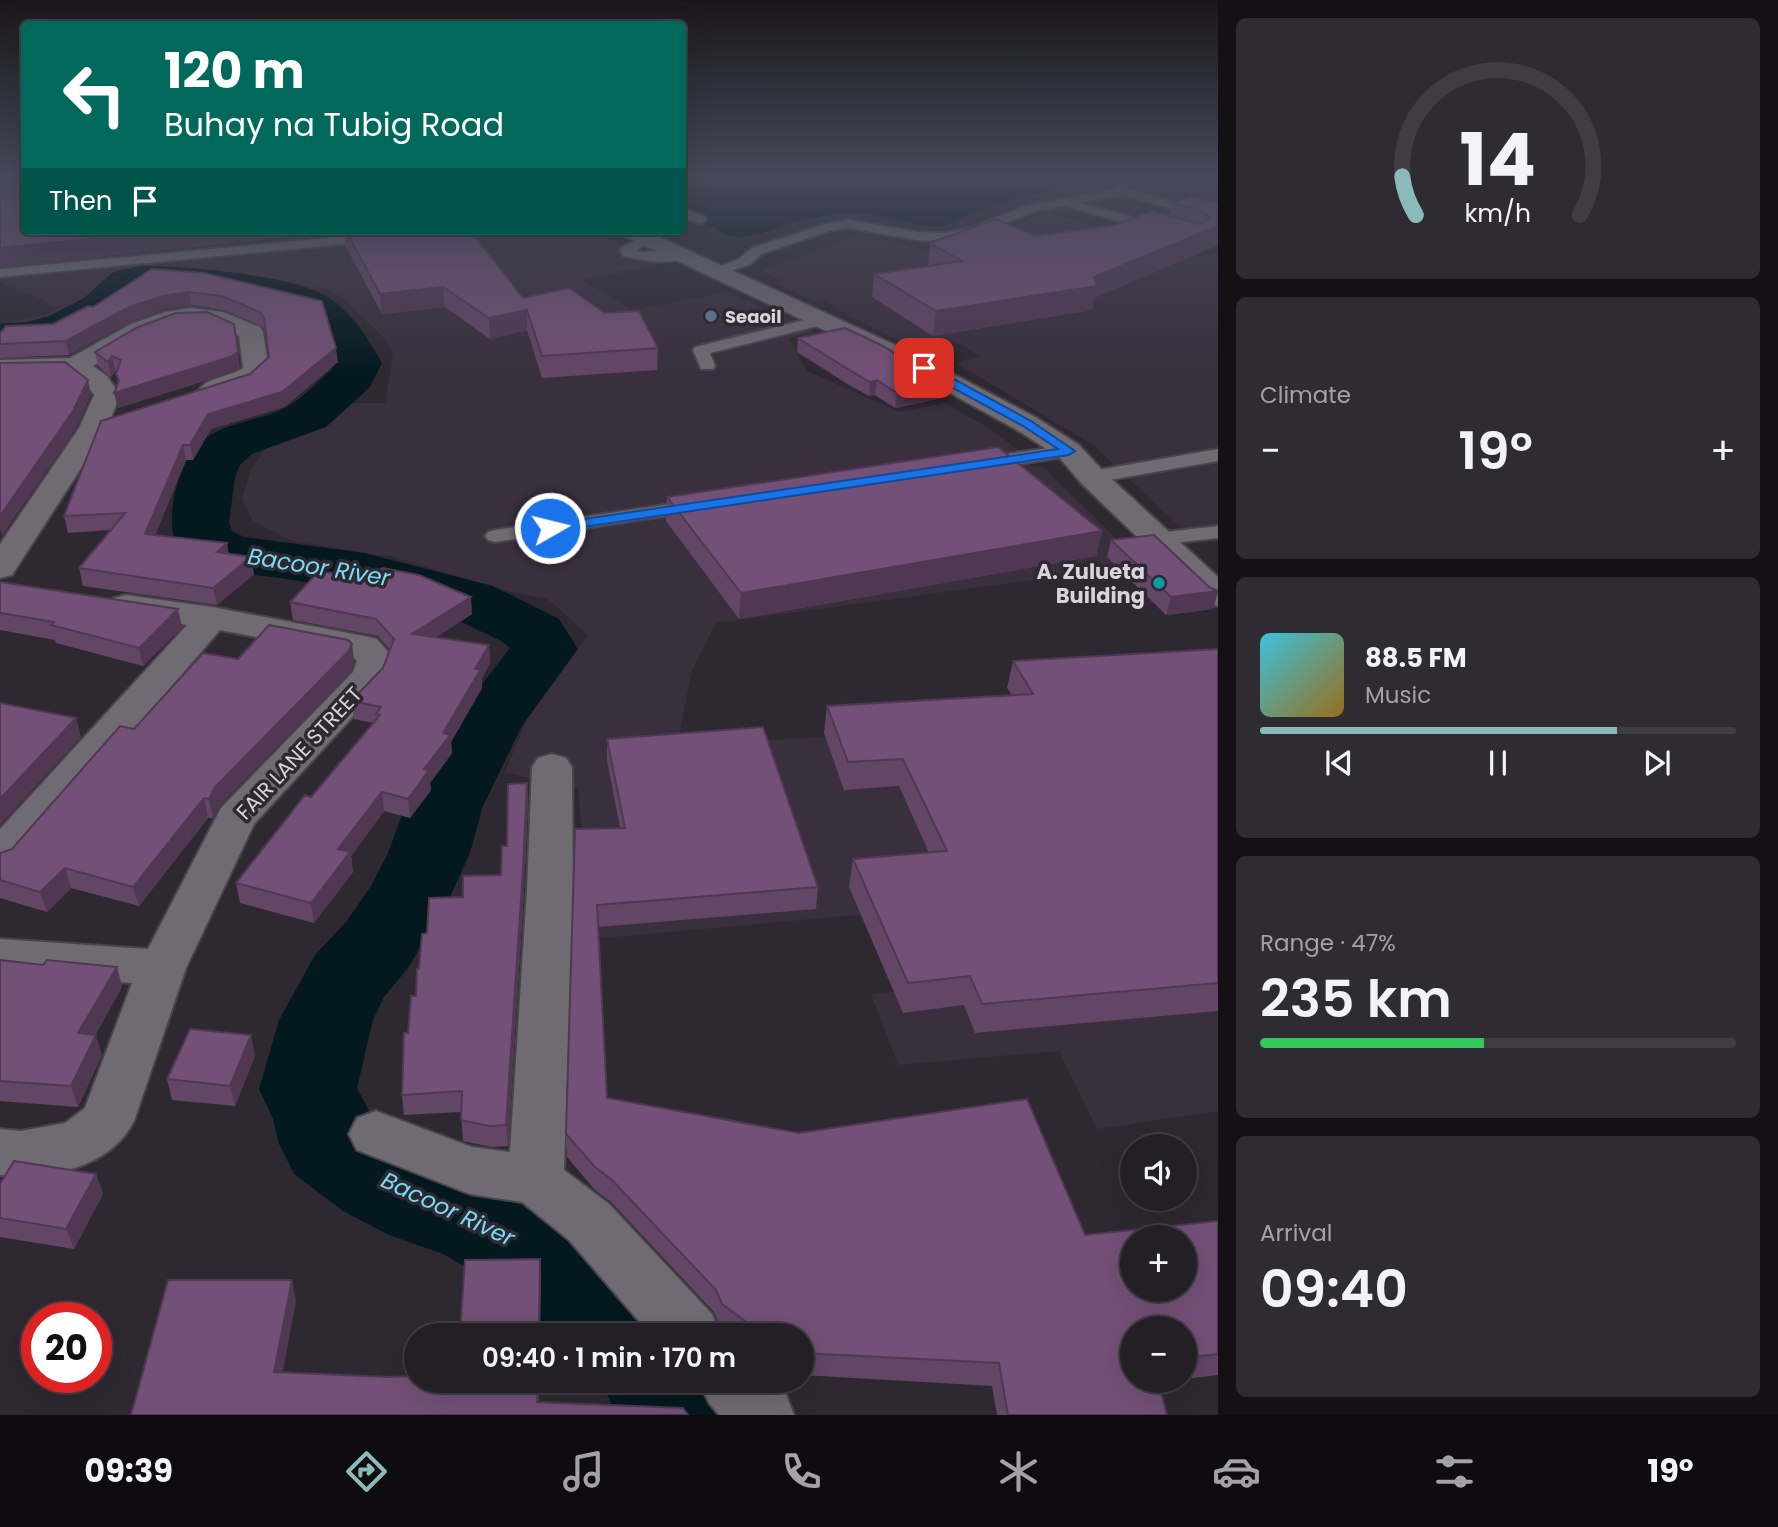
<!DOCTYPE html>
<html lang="en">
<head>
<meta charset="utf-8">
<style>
	body { margin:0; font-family:Poppins,sans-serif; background:#2e2c32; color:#f1f3f6; height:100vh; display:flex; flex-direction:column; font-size:26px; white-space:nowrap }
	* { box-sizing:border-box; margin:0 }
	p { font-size:23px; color:#a2a2a7 }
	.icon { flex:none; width:38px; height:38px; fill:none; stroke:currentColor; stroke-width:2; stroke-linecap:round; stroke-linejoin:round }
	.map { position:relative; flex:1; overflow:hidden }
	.panel { display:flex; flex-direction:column; gap:18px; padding:18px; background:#131114; width:560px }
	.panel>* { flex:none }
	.hud { position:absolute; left:21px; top:21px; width:665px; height:214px; border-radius:7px; box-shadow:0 7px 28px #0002,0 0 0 2px #3f3d42; background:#00695c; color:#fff; overflow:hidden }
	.buttons { position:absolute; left:1120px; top:1134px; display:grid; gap:14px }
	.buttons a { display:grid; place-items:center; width:77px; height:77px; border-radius:50%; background:#221f25; box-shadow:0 7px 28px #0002,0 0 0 2px #3f3d42; font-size:35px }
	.speed { position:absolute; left:21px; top:1302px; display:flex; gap:14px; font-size:35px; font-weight:700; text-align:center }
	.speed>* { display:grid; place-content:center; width:91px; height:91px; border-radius:50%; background:#221f25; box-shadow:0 7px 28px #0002,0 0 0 2px #3f3d42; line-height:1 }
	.speed .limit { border:10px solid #d22; background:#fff; color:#111 }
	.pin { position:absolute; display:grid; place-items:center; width:60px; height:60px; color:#fff; margin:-30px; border-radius:14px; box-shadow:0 4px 10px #0006 }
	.me { position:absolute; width:77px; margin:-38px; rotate:82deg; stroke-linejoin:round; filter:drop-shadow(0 0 5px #0008) }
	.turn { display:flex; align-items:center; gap:24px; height:147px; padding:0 28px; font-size:32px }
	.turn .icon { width:91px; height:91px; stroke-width:2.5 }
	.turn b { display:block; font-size:49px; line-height:60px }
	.then { display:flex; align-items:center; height:66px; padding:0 28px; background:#0003; gap:14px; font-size:26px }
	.big { font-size:52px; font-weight:600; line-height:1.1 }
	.panel .tile { flex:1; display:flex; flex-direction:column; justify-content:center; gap:10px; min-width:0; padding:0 24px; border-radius:10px; background:#2e2c32 }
	.panel .dial { align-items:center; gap:0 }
	.dial svg { height:182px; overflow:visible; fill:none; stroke:#3f3d42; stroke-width:7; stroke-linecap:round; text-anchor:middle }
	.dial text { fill:#f1f3f6; stroke:none }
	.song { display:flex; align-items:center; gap:21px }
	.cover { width:84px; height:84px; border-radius:10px; background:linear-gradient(135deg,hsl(190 70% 55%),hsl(40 70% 35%)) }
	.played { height:7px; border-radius:4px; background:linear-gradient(90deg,#8bbbb9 75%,#3f3d42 75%) }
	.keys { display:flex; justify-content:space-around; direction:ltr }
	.heat { display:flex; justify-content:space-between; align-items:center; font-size:38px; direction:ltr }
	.charge { height:10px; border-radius:5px; background:linear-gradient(90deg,#34c759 47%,#3f3d42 0) }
	.trip { position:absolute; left:404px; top:1323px; width:410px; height:70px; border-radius:35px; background:#221f25; box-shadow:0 7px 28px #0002,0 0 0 2px #3f3d42; font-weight:600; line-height:70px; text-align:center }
	.tab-bar { display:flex; height:112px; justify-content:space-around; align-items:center; background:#0e0c0f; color:#a2a2a7 }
	.tab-bar .icon { width:49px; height:49px }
	.tab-bar .selected { color:#8bbbb9 }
	.tab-bar b { font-size:32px; color:#f1f3f6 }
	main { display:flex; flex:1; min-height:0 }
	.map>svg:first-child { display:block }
</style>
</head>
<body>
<main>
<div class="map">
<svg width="1218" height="1415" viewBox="0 0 1218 1415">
	<rect width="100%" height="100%" fill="#2e2931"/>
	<path fill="#392f3d" d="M0,174L24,231H593L666,263L582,280L632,310L727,292L815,332L788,338L807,371L900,412L945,403L987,427L1020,451L1015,452L1033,467L1042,466L1143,565L716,623L692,670L677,746L1218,712V1111L1097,1129L1059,1051L898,1065L871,994L899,991L868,914L592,939L578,788L505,772L530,712L588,635L548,599L506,591L393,557L292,541L253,521L242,499L250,471L268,445L303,428L336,417L353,403H385L393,354L386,340L346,300L331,291L276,279L176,267L122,275L92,305L56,323L9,331L13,322L43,316L55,309L41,299L0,283Z
		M1048,213L1201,256L1218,253V526L1182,529L1092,444L956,363L980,356L956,342L912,347L837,310L839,308L822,299L813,301L775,283L782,281L761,271L860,234L949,256L1023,221Z"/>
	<path fill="#04191f" d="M683,174H1067L1072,178L1070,186L995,204L944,226L930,227L863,213H844L800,220L757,235L741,237L727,235L683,211Z"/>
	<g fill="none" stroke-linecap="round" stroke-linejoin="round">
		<path fill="#04191f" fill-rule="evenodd" d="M140,266C187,266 281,274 322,294C349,307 368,338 382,363L370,387L326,427L252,454L240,465L235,477L229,523L232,531L244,537L364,553L493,586L559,619L578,649L522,726L483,806L470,853L450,897L408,968L384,997L373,1020L357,1088L373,1118L417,1147L451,1163L515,1185L589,1223L662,1296L676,1330L690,1335H547L511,1293L443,1254L389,1235L343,1211L294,1174L279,1144L273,1119L259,1089L279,1020L315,955L346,922L371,886L388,853L405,806L451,724L510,648C502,640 488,635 478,630C414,597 343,588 273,577C245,573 210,572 186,555C158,536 177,469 195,448C219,420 261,423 290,405C305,396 318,381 331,370L334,363C325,343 312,324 292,313C260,295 179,291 141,291C131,298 124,310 114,317C81,340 39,349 0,352V324L27,322L49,316L84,298L113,272Z
			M599,1381H739L753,1415H616L602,1382Z"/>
		<g stroke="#48444b" stroke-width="4">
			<path id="service" d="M1111,174H1125L1127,189L1218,213V221L1121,195L1080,203L1165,226V232H1155L1065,206L1033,212L975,236L944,241L917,240L849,228L829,231L762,254L749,265L716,275L709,271L739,259L752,248L826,224L849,220L917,232L944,233L967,229L1026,206L1115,189L1114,177Z
				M682,208L705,217L706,220L700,224L682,217Z
				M400,231H447L440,235L0,277V269Z
				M645,235L652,239L636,251C651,254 677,246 689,255C674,267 641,260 623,256L620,250L622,247Z
				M824,315L829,317L832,320L829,323L710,353L715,366L713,369H701L693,350L695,347Z
				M1069,445L1076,447L1078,451L1076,455L980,470L971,464L980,458Z
				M1218,449V461L1092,483L1082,477L1092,471Z
				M698,500L705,502L708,506L705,510L495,542L488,540L485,536L488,532L495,530Z
				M1218,526V538L1157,545L1150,543L1147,539L1150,535L1157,533Z"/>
		</g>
		<g stroke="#48444b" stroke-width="4">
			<path id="minor" d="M191,308L223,312L260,327L263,332L269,370C257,388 223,401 203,396L199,390C207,377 230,377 243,368L239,336C230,332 219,325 209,323C166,316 127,346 93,366L107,376L120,395L107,428L12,575L0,578V544L79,428L94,395L88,387L69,374L0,376V360L70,358L131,324L165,312Z
				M126,595L212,607L364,636L377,639L394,659L383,684L254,824L186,968L134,1121C110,1168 49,1180 0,1175V1129L21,1131L65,1123L85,1108L132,983L0,973V939L148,949L221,808L353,672L357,661L352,656L220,630L16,867L0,872V829L187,625L114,612L109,605L114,598Z
				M552,754L566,758L572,767L573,889L564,1170L609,1204L712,1314L721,1335H651L569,1240L522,1202L470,1194L357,1150L349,1134L357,1118L376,1111L472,1147L510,1152L527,889L532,767L538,758Z
				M699,1381H774L785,1392L794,1415H719L709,1403Z"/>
		</g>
		<g stroke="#48444b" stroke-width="4">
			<path id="secondary" d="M619,231H646L917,355L1037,418L1079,445L1103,471L1218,577V606L1206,603L1081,483L1059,457L1017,430L899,365L622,235Z"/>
		</g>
		<use href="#service" fill="#706a73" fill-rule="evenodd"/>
		<use href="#minor" fill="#706a73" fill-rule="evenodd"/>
		<use href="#secondary" fill="#706a73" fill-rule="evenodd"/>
	</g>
	<path fill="#634566" d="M1172,203H1218V245L1094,298L1092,310L933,336L872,297L874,274L928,266L930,243L1036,236L1115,225L1170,216Z
		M337,231H471L523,298L605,313L658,348L657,370L542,378L527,330L490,339L445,307L382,314L346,247L344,234H339Z
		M204,273L338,362L284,407L211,429L193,460H186L155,535L229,554L254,574L217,605L83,586L79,568L110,530L68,533L64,516L250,374L269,357L265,331L262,326L224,310L191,305L165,309L130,322L69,355L0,358V333L53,324L93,307Z
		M798,338L945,384L943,398L895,408L875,395L869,396L849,385L797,352Z
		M95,352L240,367L233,372L118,408V384L116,374L117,371H115L111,377L98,366Z
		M667,497L1102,531L1096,556L739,619L666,521Z
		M1111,540L1218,591L1213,609L1166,615L1107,557Z
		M0,582L182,627L143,666L56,643L55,640L0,630Z
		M290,602L472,614L436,637L489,645L490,663L482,678V688L451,742L452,753L430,783L431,790L410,818L384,811L351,856L353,872L314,923L240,903L236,883L311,797L373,723L354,719L351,701L383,668L390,650L378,636L293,620Z
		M352,644L354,662L351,671L219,806L213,818H208L139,906L71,888L47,912L0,898V853L12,849L134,729L238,659Z
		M1218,649V1011L975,1033L964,1005L903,1013L849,887L853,859L929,853L899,786L844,790L824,733L827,706L1012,695L1007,688L1013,661Z
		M607,739L818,887L816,909L598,927L607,1098L1085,1235L1218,1221V1375L1185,1379V1328L1132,1381H1170L1159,1382L1167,1415H997L992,1386L802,1375V1335H732L720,1326L714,1312L611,1202L595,1190L567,1157L566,1134L575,829L620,828L607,760Z
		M527,783L528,803L524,889L508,1146L491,1147L463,1141L461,1112L404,1115L402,1095L408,1033L416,996L419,968L427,933L463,897L501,875L507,846Z
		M0,960L43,965L117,967L122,987L95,1035L102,1055L78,1107L0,1101Z
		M255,1056L235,1106L172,1100L167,1079Z
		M96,1174L103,1194L74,1249L0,1237V1184Z"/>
	<path fill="#503853" d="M1218,226V245L1094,298L1092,310L933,336L936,311L1094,277Z
		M170,231H301V236L0,267V248Z
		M339,231H344V234H339Z
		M443,287L445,307L382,314L380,294Z
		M189,292L191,305L165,309L130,322L69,355L66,341L127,308L162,296Z
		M527,310V330L490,339L489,318Z
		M234,324L240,367L233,372L118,408L114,393Z
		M336,348L338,362L284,407L211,429L193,460L190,445L208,414Z
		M112,356L115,371L111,377L108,362Z
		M88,380L91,395L77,427L2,536L0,529V516Z
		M877,380L875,395L869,396L870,382Z
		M945,384L943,398L895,408L897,393Z
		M183,445L186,460L149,550L145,534Z
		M1102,531L1096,556L739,619L741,593Z
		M227,543L230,560L217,552Z
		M251,557L254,574L217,605L213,588Z
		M1218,591L1213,609L1166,615L1171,597Z
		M471,597L472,614L414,652L412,634Z
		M178,609L182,627L143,666L139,648Z
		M352,644L354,662L351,671L219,806L213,818L209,799L215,787Z
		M489,645L490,663L482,678V688L451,742L452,753L430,783L431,790L410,818L408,799L443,733L475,669Z
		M76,718L81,737L0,825V799Z
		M527,783L528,803L524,889L508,1146L506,1125Z
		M382,792L384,811L351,856L353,872L314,923L311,903L338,849Z
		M204,798L208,818L139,906L133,887Z
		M65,868L71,888L47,912L40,892Z
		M117,967L122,987L85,1054L78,1033Z
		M96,1035L102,1055L78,1107L71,1086Z
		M251,1035L255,1056L235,1106L230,1086Z
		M96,1174L103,1194L74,1249L66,1229Z
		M540,1259L541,1279L540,1335H539Z
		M292,1280L296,1301L279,1392L274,1372Z
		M538,1381H539V1415L537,1402Z"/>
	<path fill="#735077" stroke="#503853" stroke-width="2" fill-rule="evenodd" d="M0,174H24V231H170L0,248Z
		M1191,196L1218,203V226L1094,277L1097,286L936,311L874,274L962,261L930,243L996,219L1036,236L1115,225L1152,211L1199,224L1209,218L1205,212L1172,203Z
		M346,231H471L523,298L569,288L605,313L639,311L658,348L542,356L527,310L489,318L443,287L380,294Z
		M152,269L204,273L322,301L336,348L282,392L208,414L190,445H183L145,534L227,543L217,552L251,557L213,588L79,568L125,513L64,516L101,421L250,374L269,357L264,318L260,312L222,296L189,292L162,296L127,308L66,341L0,344V333L6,326L53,324L88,306L93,307Z
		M207,312L234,324L238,352L230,357L114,393L119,381L116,374L121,360L112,356L108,362L95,352L138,327L176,313Z
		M845,328L881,345L945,384L897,393L877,380L870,382L851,371L798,338Z
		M65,362L88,380L73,411L0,516V363Z
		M998,447L1102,531L741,593L667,497Z
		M1154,535L1209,587L1218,591L1171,597L1111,540Z
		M382,568L419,575L471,597L412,634L489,645L475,669H481L443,733L450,735L424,769L429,770L408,799L382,792L338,849L350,852L311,903L236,883L305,795L311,797L380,715L376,714L381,707L351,701L383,668L394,639L376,619L290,602L319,571L372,579Z
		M0,582L178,609L139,648L51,625L54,622L0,613Z
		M269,625L348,640L352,644L348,652L215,787L209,799L204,798L133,887L65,868L40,892L0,880V853L12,849L120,726L134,729L203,653L238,659Z
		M1218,649V983L982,1004L970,976L908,983L853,859L947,851L903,759L848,762L827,706L1033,694L1013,661Z
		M0,703L76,718L0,799Z
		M763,727L818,887L597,905L607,1098L799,1133L1027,1099L1085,1235L1218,1221V1354L1185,1358V1328H1132V1381H1158L1167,1415H1008L999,1363L802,1353V1335H764L722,1304L716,1290L611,1179L595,1167L566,1134L575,829L625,828L607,739ZM1132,1237H1185V1290H1132Z
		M527,783L523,869L506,1125L489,1126L461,1120L462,1091L402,1095L404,1033H408L411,996H416L417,969L419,968L422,934L427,933L429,898L463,897V876L501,875L502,846H507L508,784Z
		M0,960L43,965L47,960L117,967L78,1033L96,1035L71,1086L0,1081Z
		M190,1029L251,1035L230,1086L167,1079Z
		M14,1161L96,1174L66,1229L0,1218V1184Z
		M540,1259L539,1335H460L465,1260Z
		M168,1280H292L274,1372L388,1377L416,1376V1381H538L537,1402L683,1408L688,1415H131Z"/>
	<linearGradient id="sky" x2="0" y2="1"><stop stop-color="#19171b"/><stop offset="0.47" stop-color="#46495a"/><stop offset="1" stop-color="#46495a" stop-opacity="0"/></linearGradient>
	<rect width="1218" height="372" fill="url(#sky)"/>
	<path fill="#1a73e8" stroke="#114b97" stroke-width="2" d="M920,365H928L1031,421L1075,451L1069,455L550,532L543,528L550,524L1058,449L1023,426L920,370Z"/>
	<circle fill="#5c6f8a" stroke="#2e2931" stroke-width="2.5" cx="711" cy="316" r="7"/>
	<circle fill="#0f9aa8" stroke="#2e2931" stroke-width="2.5" cx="1159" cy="583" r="7"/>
	<g text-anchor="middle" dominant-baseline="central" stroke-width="7" stroke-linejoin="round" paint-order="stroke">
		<g font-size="18" font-weight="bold" fill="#d8d4da" stroke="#2e2931" text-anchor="start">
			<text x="725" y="316">Seaoil</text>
		</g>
		<g font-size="21" font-weight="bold" fill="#d8d4da" stroke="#2e2931" text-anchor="end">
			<text x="1145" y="571">A. Zulueta<tspan x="1145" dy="24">Building</tspan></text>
		</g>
		<g font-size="21" fill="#d8d4da" stroke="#2e2931">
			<text transform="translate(299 753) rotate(-47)">FAIR LANE STREET</text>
		</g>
		<g font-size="23" font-style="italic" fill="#76ddf8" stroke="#2e2931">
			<text transform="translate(319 567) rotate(9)">Bacoor River</text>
			<text transform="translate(448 1209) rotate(25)">Bacoor River</text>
		</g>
	</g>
</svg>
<div class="buttons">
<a><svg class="icon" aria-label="sound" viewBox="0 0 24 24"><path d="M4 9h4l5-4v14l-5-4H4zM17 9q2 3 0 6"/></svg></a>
<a>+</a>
<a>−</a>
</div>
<div class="speed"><div class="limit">20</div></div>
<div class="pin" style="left:924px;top:368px;background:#d93025"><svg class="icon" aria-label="arrive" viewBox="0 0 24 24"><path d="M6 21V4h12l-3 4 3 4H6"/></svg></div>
<svg class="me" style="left:550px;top:528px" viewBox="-20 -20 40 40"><circle r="17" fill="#1a73e8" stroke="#fff" stroke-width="3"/><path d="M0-11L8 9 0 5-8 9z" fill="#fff"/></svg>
<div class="trip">09:40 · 1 min · 170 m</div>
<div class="hud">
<div class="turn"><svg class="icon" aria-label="left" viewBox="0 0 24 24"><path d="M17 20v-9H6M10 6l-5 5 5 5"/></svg><div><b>120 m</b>Buhay na Tubig Road</div></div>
<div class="then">Then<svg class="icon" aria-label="arrive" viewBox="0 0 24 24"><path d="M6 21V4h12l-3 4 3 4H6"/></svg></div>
</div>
</div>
<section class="panel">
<div class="tile dial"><svg viewBox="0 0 100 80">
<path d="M14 69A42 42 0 1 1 86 69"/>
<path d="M14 69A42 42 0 0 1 8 52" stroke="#8bbbb9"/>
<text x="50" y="56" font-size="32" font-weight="700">14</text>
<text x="50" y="72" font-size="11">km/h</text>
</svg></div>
<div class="tile"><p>Climate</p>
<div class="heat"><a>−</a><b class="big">19°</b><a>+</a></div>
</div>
<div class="tile">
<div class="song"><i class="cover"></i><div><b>88.5 FM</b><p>Music</p></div></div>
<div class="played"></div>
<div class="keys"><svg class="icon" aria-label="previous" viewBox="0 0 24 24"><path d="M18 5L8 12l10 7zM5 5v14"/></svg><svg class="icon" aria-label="pause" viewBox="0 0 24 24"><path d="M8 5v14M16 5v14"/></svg><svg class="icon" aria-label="next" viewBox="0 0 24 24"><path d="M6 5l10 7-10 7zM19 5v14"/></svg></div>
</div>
<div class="tile"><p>Range · 47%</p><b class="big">235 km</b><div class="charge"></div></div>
<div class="tile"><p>Arrival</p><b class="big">09:40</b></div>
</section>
</main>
<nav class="tab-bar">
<b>09:39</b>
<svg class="icon selected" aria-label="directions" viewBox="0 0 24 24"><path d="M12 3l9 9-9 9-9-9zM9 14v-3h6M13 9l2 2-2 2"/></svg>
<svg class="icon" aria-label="music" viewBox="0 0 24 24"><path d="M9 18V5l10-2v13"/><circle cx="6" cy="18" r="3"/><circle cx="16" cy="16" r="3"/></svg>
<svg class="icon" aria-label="phone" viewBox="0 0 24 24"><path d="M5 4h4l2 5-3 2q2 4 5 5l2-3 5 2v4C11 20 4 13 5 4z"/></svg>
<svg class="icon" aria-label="climate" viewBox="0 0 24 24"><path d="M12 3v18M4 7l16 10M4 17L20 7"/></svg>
<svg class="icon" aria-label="car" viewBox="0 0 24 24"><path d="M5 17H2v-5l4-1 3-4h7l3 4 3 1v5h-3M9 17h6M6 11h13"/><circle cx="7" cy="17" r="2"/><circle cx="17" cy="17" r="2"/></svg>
<svg class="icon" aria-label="filters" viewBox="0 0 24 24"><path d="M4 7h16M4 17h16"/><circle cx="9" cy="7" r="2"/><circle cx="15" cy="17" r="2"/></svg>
<b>19°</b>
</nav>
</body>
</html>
